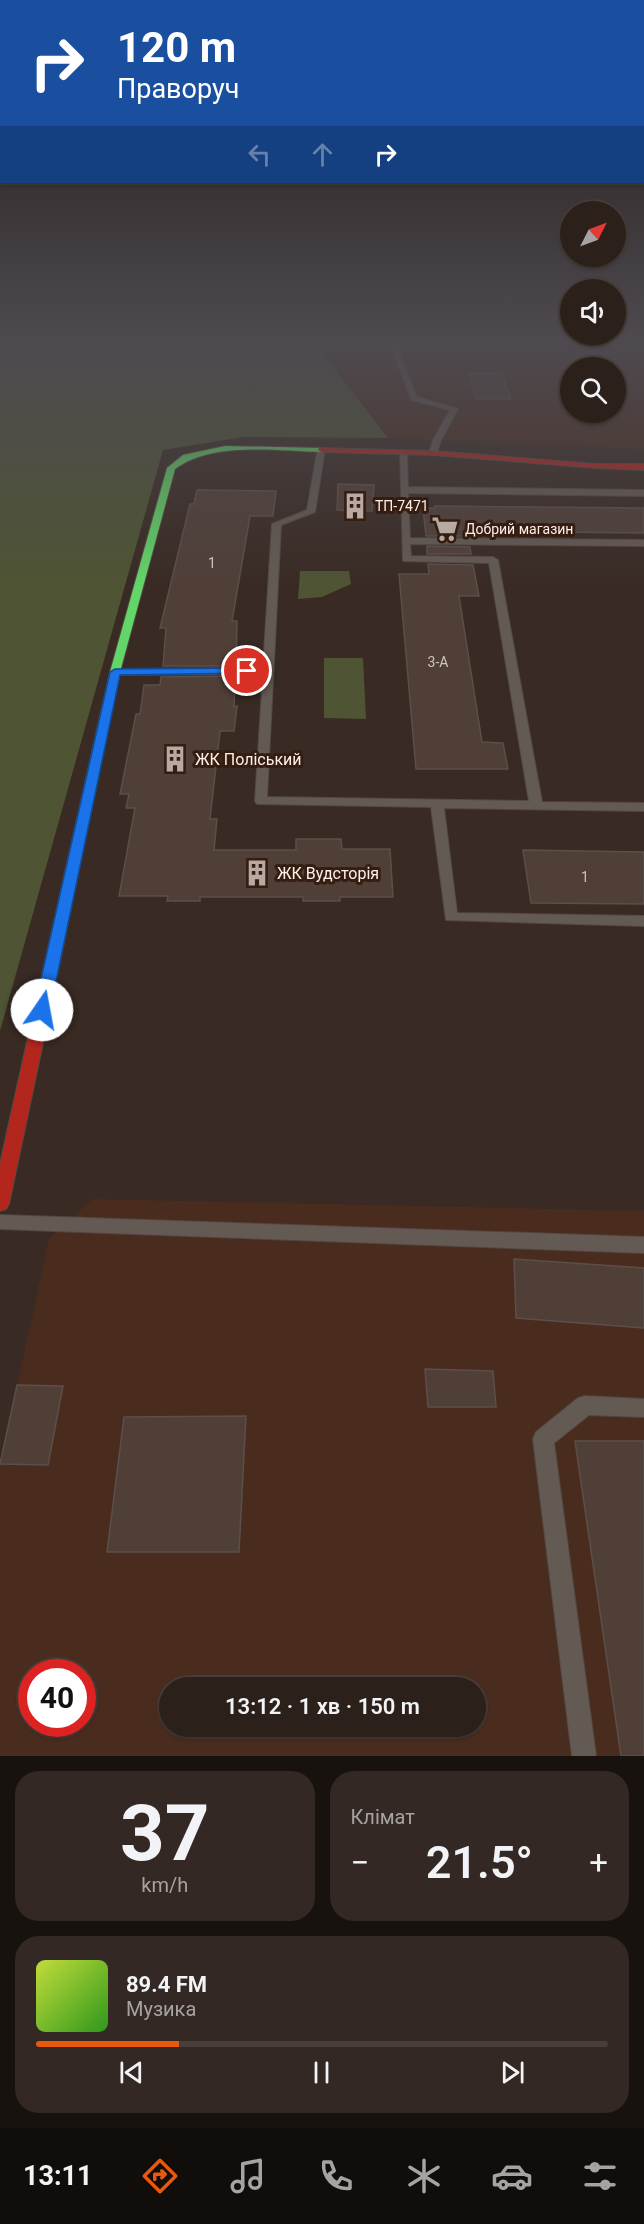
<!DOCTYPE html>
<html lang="uk">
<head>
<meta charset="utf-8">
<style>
	body { margin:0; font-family:Roboto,sans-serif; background:#332823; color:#f1f3f6; height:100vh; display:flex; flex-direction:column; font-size:22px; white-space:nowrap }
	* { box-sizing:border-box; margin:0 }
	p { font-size:20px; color:#a6a3a2 }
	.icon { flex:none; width:33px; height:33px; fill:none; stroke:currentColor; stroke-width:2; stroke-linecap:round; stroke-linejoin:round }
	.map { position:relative; height:1756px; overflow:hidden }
	.drawer { display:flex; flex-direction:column; gap:15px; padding:15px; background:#18120e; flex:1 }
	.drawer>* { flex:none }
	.hud { position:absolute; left:0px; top:0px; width:645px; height:183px; box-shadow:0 2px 4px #0004,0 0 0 2px #473e39; background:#1a4fa0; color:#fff; overflow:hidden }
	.needle { width:39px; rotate:48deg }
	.controls { position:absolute; left:560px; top:201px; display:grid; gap:12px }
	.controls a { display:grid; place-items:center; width:66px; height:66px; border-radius:50%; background:#2b201a; box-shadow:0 2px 4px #0004,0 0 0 2px #473e39; font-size:30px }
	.speed { position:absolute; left:18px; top:1659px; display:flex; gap:12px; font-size:30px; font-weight:700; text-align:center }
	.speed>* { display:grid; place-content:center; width:78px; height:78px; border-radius:50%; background:#2b201a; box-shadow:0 2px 4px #0004,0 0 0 2px #473e39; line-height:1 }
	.speed .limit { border:9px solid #d22; background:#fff; color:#111 }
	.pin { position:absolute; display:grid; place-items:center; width:51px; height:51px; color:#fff; margin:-26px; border:3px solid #fff; border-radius:50%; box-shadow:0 2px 6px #0007 }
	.me { position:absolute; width:66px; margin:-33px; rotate:12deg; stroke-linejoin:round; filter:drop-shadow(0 0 4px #0008) }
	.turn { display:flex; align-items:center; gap:21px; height:126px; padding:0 18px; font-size:27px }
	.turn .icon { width:78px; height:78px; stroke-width:2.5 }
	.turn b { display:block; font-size:42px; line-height:51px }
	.lanes { display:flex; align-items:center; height:57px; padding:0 18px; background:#0003; justify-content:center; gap:30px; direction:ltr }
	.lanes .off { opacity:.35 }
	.big { font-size:45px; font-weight:600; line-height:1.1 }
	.drawer .widget { flex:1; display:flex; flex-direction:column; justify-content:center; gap:9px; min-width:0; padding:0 21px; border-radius:24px; background:#332823 }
	.drawer .dial { align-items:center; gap:0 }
	.dial b { font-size:78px; line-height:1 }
	.song { display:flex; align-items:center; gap:18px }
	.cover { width:72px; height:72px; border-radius:9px; background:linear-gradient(135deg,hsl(70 70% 55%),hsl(110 70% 35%)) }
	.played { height:6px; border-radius:3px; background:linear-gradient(90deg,#ea580c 25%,#473e39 25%) }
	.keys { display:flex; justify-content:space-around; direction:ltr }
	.heat { display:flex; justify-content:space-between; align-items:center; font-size:33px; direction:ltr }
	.drawer .tiles { flex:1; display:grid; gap:15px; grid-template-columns:1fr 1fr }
	.widget:last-child { grid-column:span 2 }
	.trip { position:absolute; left:159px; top:1677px; width:327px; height:60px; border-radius:30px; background:#2b201a; box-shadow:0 2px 4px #0004,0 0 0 2px #473e39; font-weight:600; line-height:60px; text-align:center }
	.dock { display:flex; height:96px; justify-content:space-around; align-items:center; background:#110d0a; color:#a6a3a2 }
	.dock .icon { width:42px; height:42px }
	.dock .on { color:#ea580c }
	.dock b { font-size:27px; color:#f1f3f6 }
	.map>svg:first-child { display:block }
</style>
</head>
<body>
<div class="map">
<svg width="644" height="1756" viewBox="0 0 644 1756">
	<rect width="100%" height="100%" fill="#392a23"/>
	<path fill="#4a2c1e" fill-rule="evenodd" d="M313,341H644V449L388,438ZM570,368H615V412H570Z
		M92,1199L644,1211V1756H0V1465L49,1239ZM32,1672H82V1724H32ZM170,1688H476V1726H170Z"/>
	<path fill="#4f5434" d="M0,341H313L388,438L243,437L163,450L0,1031Z
		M300,571H349L351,584L322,597L298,599Z
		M324,658H363L366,719L324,718Z"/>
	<path fill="#503f37" stroke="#5b4f49" stroke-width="1.5" d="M468,373H501L511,399H476Z
		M338,484L374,485L372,511L337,510Z
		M197,490L276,491L273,516H250L232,621H237L236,666H163L166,628H160L190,504H194Z
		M435,506L644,508V533L467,531L468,536H426L423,508H435Z
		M427,546L470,547L471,554H427Z
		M428,564L473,565L479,596H459L482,742L503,743L508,769H416L399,574H429Z
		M235,676L234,707L237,706L234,731H220L210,819H217L214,850H296V839H341L342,849H390L393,897H340V901H303V897H200V901H167L168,896H119L135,808H126L129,794H120L136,714H140L144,685H160L161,677Z
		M523,850L644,852V904L531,903Z
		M514,1259L644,1268V1328L516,1318Z
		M425,1369L493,1371L496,1407H428Z
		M17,1385L63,1386L48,1465L0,1464Z
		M246,1416L239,1552H107L124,1417Z
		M575,1441H644V1756H621Z"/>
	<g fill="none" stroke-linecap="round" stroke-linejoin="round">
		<g stroke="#534842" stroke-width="2">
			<path id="lane" d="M389,341H395L417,397L458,409L441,440L436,455L429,453L433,440L450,410L411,400Z
				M318,447L325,449L315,512L281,525L267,797L529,801L489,563L403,561L400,450L407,452L408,487L644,490V496L408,493L410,538L644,540V546L410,544L411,556L493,557L498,560L542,802L644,803V811L444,808L457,913L644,916V926L446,920L431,807L257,804L255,801L263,674L115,675L110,672L115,669L263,668L272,524L307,510Z
				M0,1215L644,1237V1253L0,1229Z
				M585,1396L644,1399V1417L589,1415L554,1443L596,1756H572L533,1439L536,1432L578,1398Z"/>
		</g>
		<g stroke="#534842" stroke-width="2">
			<path id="fast" d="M225,446L322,448L326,450L322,452C276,451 213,441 175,469L120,672L45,1033L42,1037H32L29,1033L110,672L167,468L183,455Z"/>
		</g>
		<g stroke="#534842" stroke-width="2">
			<path id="jam" d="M319,448L433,451L597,464H644V470L597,468L433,455L322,452L318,450Z
				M37,1027L42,1029L45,1033L9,1204L6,1209L0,1211V1164L29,1033L32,1029Z"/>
		</g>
		<use href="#lane" fill="#645a54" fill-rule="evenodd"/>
		<use href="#fast" fill="#63d668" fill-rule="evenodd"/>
		<use href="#jam" fill="#b3261e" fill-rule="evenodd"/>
	</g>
	<linearGradient id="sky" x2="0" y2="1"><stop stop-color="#1f1713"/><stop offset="0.58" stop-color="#4e4a50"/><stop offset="1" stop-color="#4e4a50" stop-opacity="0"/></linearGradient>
	<rect width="644" height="587" fill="url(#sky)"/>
	<path fill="#1a73e8" stroke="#114b97" stroke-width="1.5" d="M247,668L251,669V673L120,675L50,1010L48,1014H37L34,1010L110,672L115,669Z"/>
	<defs>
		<g id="building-bare" transform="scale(2.07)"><path d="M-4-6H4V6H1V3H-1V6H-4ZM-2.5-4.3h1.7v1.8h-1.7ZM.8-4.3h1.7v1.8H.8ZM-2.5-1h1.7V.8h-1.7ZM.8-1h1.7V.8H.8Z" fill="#b8aaa3" stroke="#361d11" stroke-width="2.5" paint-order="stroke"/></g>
		<g id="supermarket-bare" transform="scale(2.07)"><path d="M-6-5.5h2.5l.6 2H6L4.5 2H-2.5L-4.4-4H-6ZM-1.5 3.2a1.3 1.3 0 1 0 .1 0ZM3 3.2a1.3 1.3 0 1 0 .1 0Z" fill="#b8aaa3" stroke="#361d11" stroke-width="2.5" paint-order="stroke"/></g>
	</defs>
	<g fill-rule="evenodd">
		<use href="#building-bare" x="355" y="506"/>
		<use href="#supermarket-bare" x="445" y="529"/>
		<use href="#building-bare" x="175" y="759"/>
		<use href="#building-bare" x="257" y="873"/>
	</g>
	<g text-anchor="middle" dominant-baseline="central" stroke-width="6" stroke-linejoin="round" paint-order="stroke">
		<g font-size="14" fill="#fdefe8" stroke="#361d11" text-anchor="start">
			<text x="375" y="506">ТП-7471</text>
			<text x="465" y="529">Добрий магазин</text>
		</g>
		<g font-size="14" fill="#d2c3bc">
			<text x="212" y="563">1</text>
			<text x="438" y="662">3-А</text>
			<text x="585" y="877">1</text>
		</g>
		<g font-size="16" fill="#fdefe8" stroke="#361d11" text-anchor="start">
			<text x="195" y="759">ЖК Поліський</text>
			<text x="277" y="873">ЖК Вудсторія</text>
		</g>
	</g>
</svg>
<div class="controls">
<a><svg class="needle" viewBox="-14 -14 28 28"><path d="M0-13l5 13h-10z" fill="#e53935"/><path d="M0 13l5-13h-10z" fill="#a6a3a2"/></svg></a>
<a><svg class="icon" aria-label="sound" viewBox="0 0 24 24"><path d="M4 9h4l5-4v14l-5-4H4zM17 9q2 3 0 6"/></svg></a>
<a><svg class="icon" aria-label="search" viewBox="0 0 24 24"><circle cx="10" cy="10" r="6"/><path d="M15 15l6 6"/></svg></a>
</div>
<div class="speed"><div class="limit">40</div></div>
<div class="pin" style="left:247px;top:671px;background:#d93025"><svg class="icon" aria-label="arrive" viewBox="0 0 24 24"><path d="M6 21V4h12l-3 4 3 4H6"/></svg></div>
<svg class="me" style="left:42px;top:1010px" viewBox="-20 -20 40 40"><circle r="19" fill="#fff"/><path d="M0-13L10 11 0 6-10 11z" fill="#1a73e8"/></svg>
<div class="trip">13:12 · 1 хв · 150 m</div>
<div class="hud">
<div class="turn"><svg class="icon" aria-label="right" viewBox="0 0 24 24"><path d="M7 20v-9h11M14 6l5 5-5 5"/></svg><div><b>120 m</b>Праворуч</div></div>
<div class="lanes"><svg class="icon off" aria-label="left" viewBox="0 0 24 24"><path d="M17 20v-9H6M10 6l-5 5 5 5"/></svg><svg class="icon off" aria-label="ahead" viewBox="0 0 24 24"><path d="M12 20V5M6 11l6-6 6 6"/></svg><svg class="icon" aria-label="right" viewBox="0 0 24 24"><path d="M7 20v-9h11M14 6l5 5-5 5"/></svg></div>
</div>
</div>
<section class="drawer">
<div class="tiles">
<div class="widget dial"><b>37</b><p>km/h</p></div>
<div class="widget"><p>Клімат</p>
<div class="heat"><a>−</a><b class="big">21.5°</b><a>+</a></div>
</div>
<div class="widget">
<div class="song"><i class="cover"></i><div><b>89.4 FM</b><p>Музика</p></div></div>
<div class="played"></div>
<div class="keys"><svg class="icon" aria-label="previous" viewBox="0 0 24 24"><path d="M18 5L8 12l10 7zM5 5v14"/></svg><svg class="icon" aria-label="pause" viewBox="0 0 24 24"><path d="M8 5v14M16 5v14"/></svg><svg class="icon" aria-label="next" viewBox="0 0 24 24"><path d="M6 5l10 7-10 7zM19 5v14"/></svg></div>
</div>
</div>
</section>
<nav class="dock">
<b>13:11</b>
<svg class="icon on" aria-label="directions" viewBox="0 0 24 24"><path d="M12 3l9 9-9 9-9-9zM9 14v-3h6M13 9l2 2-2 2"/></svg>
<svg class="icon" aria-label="music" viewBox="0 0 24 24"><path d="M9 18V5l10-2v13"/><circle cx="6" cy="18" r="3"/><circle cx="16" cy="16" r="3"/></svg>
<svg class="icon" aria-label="phone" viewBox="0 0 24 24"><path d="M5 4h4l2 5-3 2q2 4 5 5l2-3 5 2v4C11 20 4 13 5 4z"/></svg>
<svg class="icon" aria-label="climate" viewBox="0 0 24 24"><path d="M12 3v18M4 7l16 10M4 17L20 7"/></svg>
<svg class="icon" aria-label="car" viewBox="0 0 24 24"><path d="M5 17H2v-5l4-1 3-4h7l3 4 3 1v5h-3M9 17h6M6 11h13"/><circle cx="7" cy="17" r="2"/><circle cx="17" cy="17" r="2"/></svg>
<svg class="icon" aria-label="filters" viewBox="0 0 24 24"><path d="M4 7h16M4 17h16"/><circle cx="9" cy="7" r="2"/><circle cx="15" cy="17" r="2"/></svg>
</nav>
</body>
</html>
